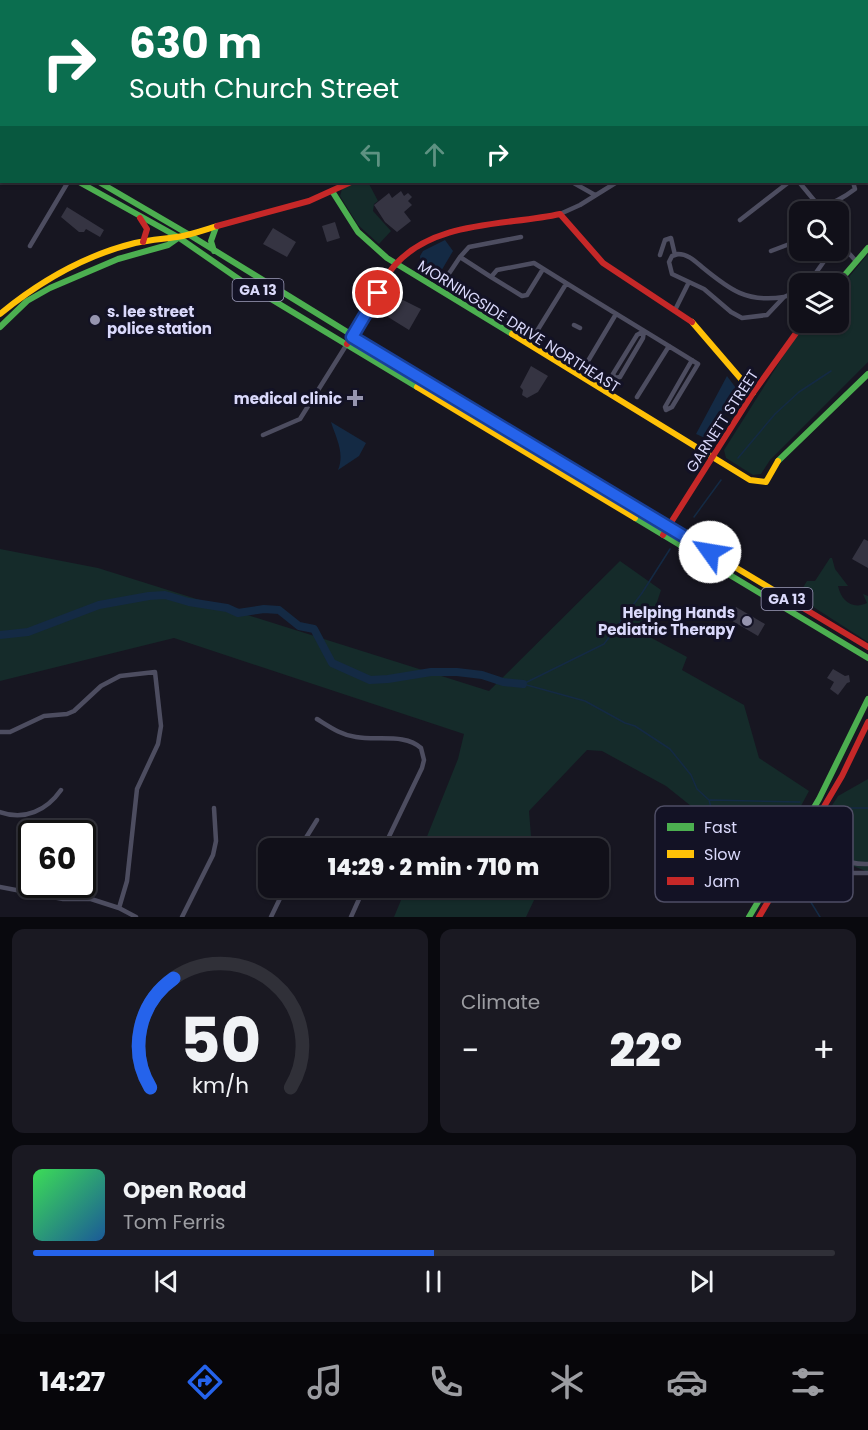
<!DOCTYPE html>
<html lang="en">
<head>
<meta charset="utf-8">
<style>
	body { margin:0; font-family:Poppins,sans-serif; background:#1a1922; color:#f1f3f6; height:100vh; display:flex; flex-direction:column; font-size:22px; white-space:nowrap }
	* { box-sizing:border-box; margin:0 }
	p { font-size:20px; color:#9c9da2 }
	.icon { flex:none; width:33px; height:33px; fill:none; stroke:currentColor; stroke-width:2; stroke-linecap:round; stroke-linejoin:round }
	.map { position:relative; height:917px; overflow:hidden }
	.details { display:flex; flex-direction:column; gap:12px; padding:12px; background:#09090e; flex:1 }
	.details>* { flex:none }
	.hud { position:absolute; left:0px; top:0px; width:868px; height:183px; box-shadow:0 2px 4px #0004,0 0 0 2px #303038; background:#0b6e4f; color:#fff; overflow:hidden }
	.buttons { position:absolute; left:789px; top:201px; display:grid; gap:12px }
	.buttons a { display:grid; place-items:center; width:60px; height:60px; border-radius:12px; background:#111019; box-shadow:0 2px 4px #0004,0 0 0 2px #303038; font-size:30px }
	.speed { position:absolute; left:18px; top:820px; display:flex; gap:12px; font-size:30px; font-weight:700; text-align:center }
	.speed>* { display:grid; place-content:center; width:78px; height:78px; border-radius:50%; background:#111019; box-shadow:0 2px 4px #0004,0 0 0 2px #303038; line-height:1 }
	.speed .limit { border:3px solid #111; border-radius:9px; background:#fff; color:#111 }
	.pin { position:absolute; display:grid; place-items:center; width:51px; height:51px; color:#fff; margin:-26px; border:3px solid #fff; border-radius:50%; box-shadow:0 2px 6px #0007 }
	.me { position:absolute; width:66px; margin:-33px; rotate:302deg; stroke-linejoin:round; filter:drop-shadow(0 0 4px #0008) }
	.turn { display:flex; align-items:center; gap:21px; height:126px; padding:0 30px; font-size:27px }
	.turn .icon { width:78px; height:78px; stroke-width:2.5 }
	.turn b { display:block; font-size:42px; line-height:51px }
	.lanes { display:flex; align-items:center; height:57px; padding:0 30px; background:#0003; justify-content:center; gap:30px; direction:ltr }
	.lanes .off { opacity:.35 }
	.big { font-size:45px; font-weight:800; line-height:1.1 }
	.details .widget { flex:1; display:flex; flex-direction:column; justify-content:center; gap:9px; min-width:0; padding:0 21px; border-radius:12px; background:#1a1922 }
	.details .dial { align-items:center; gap:0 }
	.dial svg { height:156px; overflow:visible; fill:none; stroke:#303038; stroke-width:7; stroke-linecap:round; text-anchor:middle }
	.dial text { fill:#f1f3f6; stroke:none }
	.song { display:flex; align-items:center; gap:18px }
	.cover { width:72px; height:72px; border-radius:9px; background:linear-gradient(135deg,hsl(130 70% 55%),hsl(210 70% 35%)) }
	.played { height:6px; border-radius:3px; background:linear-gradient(90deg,#2563eb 50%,#303038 50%) }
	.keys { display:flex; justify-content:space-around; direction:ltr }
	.heat { display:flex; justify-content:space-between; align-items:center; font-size:33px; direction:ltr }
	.details .tiles { flex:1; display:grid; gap:12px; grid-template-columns:1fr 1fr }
	.widget:last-child { grid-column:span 2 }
	.trip { position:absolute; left:258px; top:838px; width:351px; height:60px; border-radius:12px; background:#111019; box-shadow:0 2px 4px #0004,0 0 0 2px #303038; font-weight:800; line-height:60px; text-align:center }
	.menu { display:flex; height:96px; justify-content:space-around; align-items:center; background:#07060a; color:#9c9da2 }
	.menu .icon { width:42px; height:42px }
	.menu .current { color:#2563eb }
	.menu b { font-size:27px; color:#f1f3f6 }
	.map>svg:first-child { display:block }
</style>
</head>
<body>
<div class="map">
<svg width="868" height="917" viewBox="0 0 868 917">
	<rect width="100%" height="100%" fill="#171621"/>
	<path fill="#152b2a" d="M357,182H368L378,201L374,204L373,211L391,231L379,244L358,225L340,196L342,189Z
		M868,254V362L770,460L761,474L753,475L726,458L724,450L796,336L809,323L838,322L839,289Z
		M0,549L98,568L489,691L620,561L661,590L646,635L687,657L682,670L744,705L759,758L809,791L779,847L716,835L711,822L666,786L602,751L587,750L529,811L532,849H422L458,759L464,734L174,638L0,681Z
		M830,558H832L835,569L848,586H838C841,601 853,610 867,603L863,594L868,596V642L804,601C801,593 802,588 807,581H815Z
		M868,779V872L806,847L838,796Z
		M406,888H535L536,896L526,917H394Z"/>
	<path fill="#142a44" d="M445,240L453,251L437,278L421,264L420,256L423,251Z
		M727,376L736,388L735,401L709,435L703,437L696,434Z
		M331,422L366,443L359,456L338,470C345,453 336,438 331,422Z"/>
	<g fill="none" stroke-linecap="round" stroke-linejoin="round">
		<path stroke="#142a44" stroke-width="1.5" d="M738,458L775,414L799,392L831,371
			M694,517L721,480
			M523,684L585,701L625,723L635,726L670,749L691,775L697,789L709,800L720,840L727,847L742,853L762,856L770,860
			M523,684L604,644L642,593L670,549
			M710,800L800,802
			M835,808H868
			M799,883L820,917"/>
		<path stroke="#142a44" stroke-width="8" d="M0,635L28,632L99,605L149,596L165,595L189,602L227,608L238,613L264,609L279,610L299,626L314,629L332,663L370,680L388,679L431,672H457L482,675L503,682L523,684"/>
	</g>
	<path fill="#353442" d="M401,191L404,196L408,193L412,197L408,201L412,205L404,212L411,221L397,232L385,222L374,205L389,193L392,198Z
		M67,207L104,230L100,237L86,229L84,232H79L61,217Z
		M335,222L340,238L327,242L322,226Z
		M273,228L296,242L287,257L263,244Z
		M399,298L421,309L409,330L388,317Z
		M531,366L548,376L538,392L527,398L522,395L523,390L520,387Z
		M864,539L868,541V568L852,559Z
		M736,607L765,624L758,636L729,619Z
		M833,669L845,676L849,675L850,682L847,683L838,695L830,689L834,682L827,678Z"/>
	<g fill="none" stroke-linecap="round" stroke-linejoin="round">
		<path stroke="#4d4d60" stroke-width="4.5" d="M736,0L738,2
			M801,0L804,2
			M778,2L780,0
			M867,45L868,44
			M867,80L868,81
			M572,182L595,195
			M799,182L818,205C829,207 846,196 855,189L853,182
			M560,214L580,205L617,182
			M740,220L789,182
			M521,237L469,247L460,257L491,277L497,270L534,263C588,297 643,330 698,364L672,407L666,410L665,407L692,360
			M30,246L68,182
			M838,249H845L856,261
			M771,251L800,240
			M678,254C688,254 695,261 702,267C730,290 747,303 784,297L767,315L742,318L731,312L704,289L672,274L669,262L672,256Z
			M660,255L665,240L671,238L675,255
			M460,257L448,275L450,281L532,331H537L566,284
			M491,277L522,296L527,295L543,269
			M808,284L832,250
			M784,297L800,290
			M675,310L689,282
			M574,325L580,328
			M588,361L616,314
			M605,392L615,378L620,377L643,338L644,331L637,335L613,374L615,378
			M637,397L669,346
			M263,435L300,419L347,344
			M317,719C330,727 341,735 356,737C377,741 405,733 421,748L424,760L422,768L383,849
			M0,732H10L44,716L67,714L74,711L101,686L120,676L155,672L161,726L158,744L137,789L127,881L119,908
			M0,812C25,821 47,810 61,790
			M807,839C825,853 844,865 868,864
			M299,849L317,820
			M796,857L817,860L849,873H868
			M0,887L63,899H91L119,908L136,917
			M182,917L213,855L216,841L214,808
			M271,917L285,888
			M351,917L364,888"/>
		<path stroke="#4caf50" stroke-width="6" d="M0,134L2,135
			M79,182L178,237L243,282L417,387
			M99,182L188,234L495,423
			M332,191L358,232L387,258L512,334
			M214,251L211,241L216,227
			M837,284L868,248
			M0,327L27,301L50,288L118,259L168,245L178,238
			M778,461L868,374
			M635,518L868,658
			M749,917L819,799L868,699"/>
		<path stroke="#ffc107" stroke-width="6" d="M0,123L2,124
			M0,314C39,282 86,255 135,243C149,240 163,239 177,237C190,235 204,230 217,226
			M692,322L753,393
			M512,334L750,480L766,482L778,461
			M417,387L635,518
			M495,423L780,594"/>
		<path stroke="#c62828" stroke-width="6" d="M628,2L630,0
			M140,218L147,229L143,242
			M217,226L309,201L351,182
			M347,344C365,319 375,288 395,265C435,220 506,226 560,214L603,263L692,322
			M663,535L753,393L804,322
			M780,594L868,647
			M759,917L842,776L868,722"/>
	</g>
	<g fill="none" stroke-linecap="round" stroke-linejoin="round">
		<g stroke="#184099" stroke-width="15">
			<path id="route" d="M378,293L352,337L710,552"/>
		</g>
		<use href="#route" stroke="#2563eb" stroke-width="10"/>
	</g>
	<g fill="#9695af" stroke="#131225" stroke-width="2">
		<circle cx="95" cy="320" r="6"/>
		<path d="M352 389h6v6h6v6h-6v6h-6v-6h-6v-6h6z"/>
		<circle cx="747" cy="621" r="6"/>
	</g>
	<g text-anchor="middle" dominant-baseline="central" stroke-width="6" stroke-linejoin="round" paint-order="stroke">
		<g fill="#131225" stroke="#9e9dbb" stroke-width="1.5">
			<rect x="232.5" y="279" width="51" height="22" rx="4.5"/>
			<rect x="761.5" y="588" width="51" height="22" rx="4.5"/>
		</g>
		<g font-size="14" font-weight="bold" fill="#dad9fb">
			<text x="258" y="290">GA 13</text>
			<text x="787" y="599">GA 13</text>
		</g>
		<g font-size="15" font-weight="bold" fill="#dad9fb" stroke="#131225" text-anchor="end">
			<text x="107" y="311" text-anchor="start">s. lee street<tspan x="107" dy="17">police station</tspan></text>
			<text x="342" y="398">medical clinic</text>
			<text x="735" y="612">Helping Hands<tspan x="735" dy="17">Pediatric Therapy</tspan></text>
		</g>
		<g font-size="15" fill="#dad9fb" stroke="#131225">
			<text transform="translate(519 326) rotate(32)">MORNINGSIDE DRIVE NORTHEAST</text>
			<text transform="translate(722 421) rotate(-57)">GARNETT STREET</text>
		</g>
	</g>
	<rect x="655" y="806" width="198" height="96" rx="9" fill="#131225" stroke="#4f4e65" stroke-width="1.5"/>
	<rect x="667" y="823" width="27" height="8" fill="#4caf50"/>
	<rect x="667" y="850" width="27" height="8" fill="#ffc107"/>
	<rect x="667" y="877" width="27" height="8" fill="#c62828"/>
	<g font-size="16" fill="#dad9fb">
		<text x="704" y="833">Fast</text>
		<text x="704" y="860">Slow</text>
		<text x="704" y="887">Jam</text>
	</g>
</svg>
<div class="buttons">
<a><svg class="icon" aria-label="search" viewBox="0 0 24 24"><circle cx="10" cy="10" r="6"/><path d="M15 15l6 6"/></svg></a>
<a><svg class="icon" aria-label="layers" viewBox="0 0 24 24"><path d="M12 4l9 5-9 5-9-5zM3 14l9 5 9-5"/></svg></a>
</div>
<div class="speed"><div class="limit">60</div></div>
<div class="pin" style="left:378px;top:293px;background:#d93025"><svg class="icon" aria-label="arrive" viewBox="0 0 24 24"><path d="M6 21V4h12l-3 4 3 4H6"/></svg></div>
<svg class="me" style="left:710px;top:552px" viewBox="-20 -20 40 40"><circle r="19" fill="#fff"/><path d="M0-13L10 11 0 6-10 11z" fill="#2563eb"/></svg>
<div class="trip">14:29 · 2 min · 710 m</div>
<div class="hud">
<div class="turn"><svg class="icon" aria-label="right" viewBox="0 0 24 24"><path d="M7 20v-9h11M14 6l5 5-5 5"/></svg><div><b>630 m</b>South Church Street</div></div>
<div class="lanes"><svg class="icon off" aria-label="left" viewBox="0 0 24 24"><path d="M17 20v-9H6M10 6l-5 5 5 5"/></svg><svg class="icon off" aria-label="ahead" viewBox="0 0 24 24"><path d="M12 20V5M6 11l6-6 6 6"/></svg><svg class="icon" aria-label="right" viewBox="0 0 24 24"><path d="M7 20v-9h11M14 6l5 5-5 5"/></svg></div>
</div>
</div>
<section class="details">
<div class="tiles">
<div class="widget dial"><svg viewBox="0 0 100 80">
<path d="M14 69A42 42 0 1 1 86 69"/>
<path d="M14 69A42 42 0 0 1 26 13" stroke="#2563eb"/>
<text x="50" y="56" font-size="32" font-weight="700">50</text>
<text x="50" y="72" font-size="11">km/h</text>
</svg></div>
<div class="widget"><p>Climate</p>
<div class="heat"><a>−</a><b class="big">22°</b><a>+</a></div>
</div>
<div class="widget">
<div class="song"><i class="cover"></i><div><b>Open Road</b><p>Tom Ferris</p></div></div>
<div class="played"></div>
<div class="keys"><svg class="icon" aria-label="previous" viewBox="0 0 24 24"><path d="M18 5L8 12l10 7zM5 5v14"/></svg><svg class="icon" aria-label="pause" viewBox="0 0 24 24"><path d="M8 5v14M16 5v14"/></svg><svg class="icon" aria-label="next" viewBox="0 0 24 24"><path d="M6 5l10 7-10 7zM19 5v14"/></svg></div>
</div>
</div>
</section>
<nav class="menu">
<b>14:27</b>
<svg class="icon current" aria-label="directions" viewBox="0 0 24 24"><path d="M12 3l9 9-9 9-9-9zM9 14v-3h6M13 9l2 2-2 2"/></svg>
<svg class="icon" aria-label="music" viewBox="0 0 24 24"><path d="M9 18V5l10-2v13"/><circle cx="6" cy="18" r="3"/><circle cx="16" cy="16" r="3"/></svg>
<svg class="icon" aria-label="phone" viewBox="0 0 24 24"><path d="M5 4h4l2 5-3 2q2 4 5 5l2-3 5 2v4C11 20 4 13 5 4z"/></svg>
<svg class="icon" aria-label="climate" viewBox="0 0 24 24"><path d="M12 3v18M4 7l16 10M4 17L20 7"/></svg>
<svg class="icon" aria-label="car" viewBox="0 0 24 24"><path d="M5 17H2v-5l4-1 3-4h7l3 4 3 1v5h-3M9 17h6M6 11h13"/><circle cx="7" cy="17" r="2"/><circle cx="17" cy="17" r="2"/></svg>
<svg class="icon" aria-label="filters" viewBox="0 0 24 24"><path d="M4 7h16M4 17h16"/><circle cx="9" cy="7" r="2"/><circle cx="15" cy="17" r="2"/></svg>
</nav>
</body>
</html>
